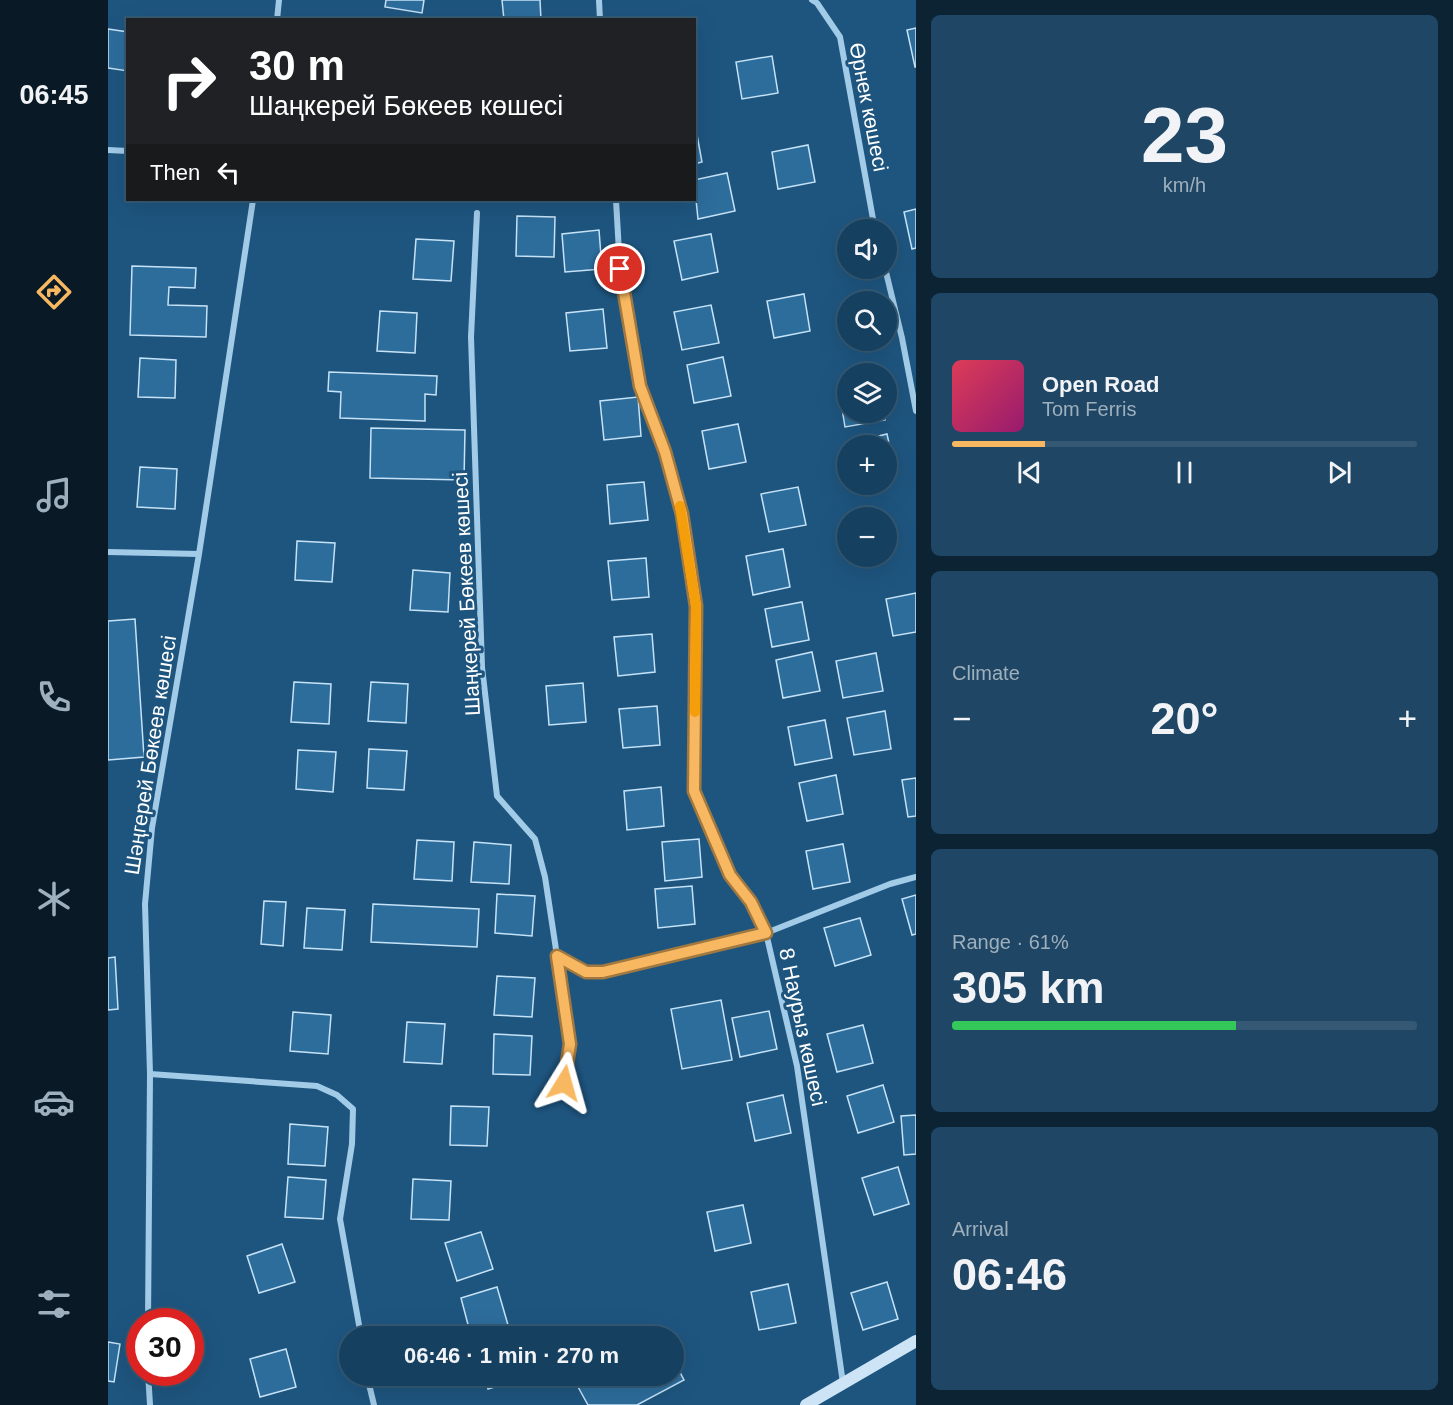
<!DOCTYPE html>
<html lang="en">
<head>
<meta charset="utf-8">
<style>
	body { margin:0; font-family:Arial,sans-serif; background:#1f4765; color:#f1f3f6; height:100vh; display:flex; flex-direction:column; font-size:22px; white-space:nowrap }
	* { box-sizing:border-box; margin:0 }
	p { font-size:20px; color:#9eafbd }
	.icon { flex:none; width:33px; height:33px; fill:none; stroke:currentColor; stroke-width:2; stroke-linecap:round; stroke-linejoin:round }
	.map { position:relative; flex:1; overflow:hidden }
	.details { display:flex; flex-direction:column; gap:15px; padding:15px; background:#0c2334; width:537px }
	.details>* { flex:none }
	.banner { position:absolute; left:18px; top:18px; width:570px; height:183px; border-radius:0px; box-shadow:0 6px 24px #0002,0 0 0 2px #355974; background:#202124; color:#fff; overflow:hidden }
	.tools { position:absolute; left:729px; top:219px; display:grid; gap:12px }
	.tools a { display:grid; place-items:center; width:60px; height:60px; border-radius:50%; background:#16405f; box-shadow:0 6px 24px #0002,0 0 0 2px #355974; font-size:30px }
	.speed { position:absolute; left:18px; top:1308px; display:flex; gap:12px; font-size:30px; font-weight:700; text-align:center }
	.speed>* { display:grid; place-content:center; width:78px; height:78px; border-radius:50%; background:#16405f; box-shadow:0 6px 24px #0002,0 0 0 2px #355974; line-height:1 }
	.speed .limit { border:9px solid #d22; background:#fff; color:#111 }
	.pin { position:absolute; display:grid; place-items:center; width:51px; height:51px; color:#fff; margin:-26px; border:3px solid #fff; border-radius:50%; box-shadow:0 2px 6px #0007 }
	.me { position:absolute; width:66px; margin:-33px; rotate:8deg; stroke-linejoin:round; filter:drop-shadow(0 0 4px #0008) }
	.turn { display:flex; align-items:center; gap:21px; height:126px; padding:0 24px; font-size:27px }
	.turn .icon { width:78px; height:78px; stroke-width:2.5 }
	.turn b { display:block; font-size:42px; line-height:51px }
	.then { display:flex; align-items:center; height:57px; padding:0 24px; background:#0003; gap:12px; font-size:22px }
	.big { font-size:45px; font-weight:700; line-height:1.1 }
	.details .widget { flex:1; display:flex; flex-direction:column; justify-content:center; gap:9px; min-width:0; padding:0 21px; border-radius:9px; background:#1f4765 }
	.details .dial { align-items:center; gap:0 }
	.dial b { font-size:78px; line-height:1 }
	.song { display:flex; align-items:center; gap:18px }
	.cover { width:72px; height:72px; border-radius:9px; background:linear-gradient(135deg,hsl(350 70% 55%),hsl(320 70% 35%)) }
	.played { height:6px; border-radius:3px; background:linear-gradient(90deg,#f7b861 20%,#355974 20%) }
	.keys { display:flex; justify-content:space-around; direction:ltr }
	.heat { display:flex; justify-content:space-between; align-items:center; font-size:33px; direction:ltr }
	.charge { height:9px; border-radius:4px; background:linear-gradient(90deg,#34c759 61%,#355974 0) }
	.trip { position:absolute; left:231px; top:1326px; width:345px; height:60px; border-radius:30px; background:#16405f; box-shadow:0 6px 24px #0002,0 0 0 2px #355974; font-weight:700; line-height:60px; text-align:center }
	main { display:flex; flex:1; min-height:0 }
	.tabs { display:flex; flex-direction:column; width:108px; justify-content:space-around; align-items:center; background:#091a26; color:#9eafbd }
	.tabs .icon { width:42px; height:42px }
	.tabs .selected { color:#f7b861 }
	.tabs b { font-size:27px; color:#f1f3f6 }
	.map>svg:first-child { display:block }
</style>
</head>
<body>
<main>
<nav class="tabs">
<b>06:45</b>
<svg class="icon selected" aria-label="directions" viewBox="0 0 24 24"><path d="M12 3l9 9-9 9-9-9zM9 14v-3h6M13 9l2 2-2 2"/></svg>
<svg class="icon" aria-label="music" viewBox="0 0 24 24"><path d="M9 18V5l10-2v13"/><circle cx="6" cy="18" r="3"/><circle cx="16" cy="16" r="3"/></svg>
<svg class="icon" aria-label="phone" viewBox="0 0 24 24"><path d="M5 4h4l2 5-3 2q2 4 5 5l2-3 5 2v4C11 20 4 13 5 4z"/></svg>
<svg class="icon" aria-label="climate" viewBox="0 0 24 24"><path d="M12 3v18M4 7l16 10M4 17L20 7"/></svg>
<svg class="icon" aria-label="car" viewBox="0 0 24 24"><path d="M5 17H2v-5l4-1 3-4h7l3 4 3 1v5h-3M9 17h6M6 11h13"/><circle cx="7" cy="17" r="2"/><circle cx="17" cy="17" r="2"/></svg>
<svg class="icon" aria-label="filters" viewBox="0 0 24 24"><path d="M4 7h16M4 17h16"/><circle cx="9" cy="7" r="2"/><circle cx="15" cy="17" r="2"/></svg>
</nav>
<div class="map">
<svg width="808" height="1405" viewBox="0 0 808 1405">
	<rect width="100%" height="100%" fill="#1e557f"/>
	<path fill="#2d6d9c" stroke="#c6e2f6" stroke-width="1.5" d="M278,0H316L314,13L277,7Z
		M394,0H432L433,20H396Z
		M808,28V67H807L799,30Z
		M0,29L20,32V71L0,68Z
		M664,56L670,93L634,99L628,62Z
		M587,124L594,162L586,164V124Z
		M700,145L707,182L670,189L664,152Z
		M619,173L627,211L590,219L586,180Z
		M808,209V248L804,249L796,212Z
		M409,216L447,217L446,257L408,256Z
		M491,230L494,269L457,272L454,234Z
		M603,234L610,272L574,280L566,241Z
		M308,239L346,241L343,281L305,279Z
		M24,266L88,268L87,288L61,287L60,305L99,306L98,337L22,335Z
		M696,294L702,331L666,338L659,301Z
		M603,305L611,343L574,350L566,312Z
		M495,309L499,348L462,351L458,313Z
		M272,311L309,313L307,353L269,351Z
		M615,357L623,396L586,403L579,365Z
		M32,358L68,360L67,398L30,397Z
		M221,372L329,376L328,395L317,394V421L232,418L233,392L220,391Z
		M740,388V412H776L777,420L737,427L731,390Z
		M530,397L533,436L496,440L492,401Z
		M630,424L638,462L601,469L594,431Z
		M263,428L357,430L356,480L262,478Z
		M779,434L787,471L778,473V446H741V443Z
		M32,467L69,469L67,509L29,507Z
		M536,482L540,520L502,524L499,485Z
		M690,487L698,525L661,532L653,494Z
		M189,541L227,543L224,582L187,580Z
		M675,549L682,587L645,595L638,556Z
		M538,558L541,597L504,600L500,561Z
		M305,570L342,573L340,612L302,610Z
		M808,593V632L785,636L778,599Z
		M694,602L701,640L664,647L657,609Z
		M27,619L36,757L0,760V621Z
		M544,634L547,672L510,676L506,637Z
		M704,652L712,691L675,698L668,660Z
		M768,653L775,691L735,698L728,661Z
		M186,682L223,684L221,724L183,722Z
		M263,682L300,684L298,723L260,721Z
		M475,683L478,722L441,725L438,686Z
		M549,706L552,745L515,748L511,709Z
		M777,711L783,749L746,755L739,718Z
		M717,720L724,758L687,765L680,727Z
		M261,749L299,751L296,790L259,788Z
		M190,750L228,752L225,792L188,789Z
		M728,775L735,814L699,821L691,783Z
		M808,778V816L800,817L794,780Z
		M553,787L556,826L519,830L516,791Z
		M591,839L594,877L557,881L554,842Z
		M309,840L346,842L344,881L306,879Z
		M366,842L403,845L401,884L363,882Z
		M735,844L742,882L705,889L698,851Z
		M584,886L587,924L550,928L547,889Z
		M389,894L427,896L424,936L387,933Z
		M808,895V934L804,935L794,899Z
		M156,901L178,902L175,946L153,944Z
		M265,904L371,909L369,947L263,942Z
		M199,908L237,910L234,950L196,948Z
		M752,918L763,955L727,966L716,928Z
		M7,957L10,1009L0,1010V958Z
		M389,976L427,978L424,1017L386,1015Z
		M613,1000L624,1060L574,1069L563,1009Z
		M661,1011L669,1049L632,1057L624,1018Z
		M185,1012L223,1015L220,1054L182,1051Z
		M299,1022L337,1024L334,1064L296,1062Z
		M755,1025L765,1063L729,1072L719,1034Z
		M386,1034L424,1036L422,1075L385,1074Z
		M775,1085L786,1122L750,1133L739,1096Z
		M675,1095L683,1133L647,1141L639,1103Z
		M343,1106L381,1107L379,1146L342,1145Z
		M808,1115V1154L796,1155L793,1116Z
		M182,1124L220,1127L217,1166L180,1164Z
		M790,1167L801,1204L766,1215L754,1178Z
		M180,1177L218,1180L215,1219L177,1217Z
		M305,1179L343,1181L341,1220L303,1219Z
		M635,1205L643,1243L607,1251L599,1212Z
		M373,1232L385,1269L349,1281L337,1243Z
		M174,1244L187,1282L151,1293L139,1256Z
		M779,1282L790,1319L755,1330L743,1293Z
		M680,1284L688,1323L651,1330L643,1292Z
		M389,1287L400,1325L363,1336L353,1298Z
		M546,1325L553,1336H524Z
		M0,1342L12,1344L6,1382L0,1381Z
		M178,1349L188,1387L152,1397L142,1359Z
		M566,1361L576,1380L529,1405H480L464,1376H566Z
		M376,1376H415L416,1378L380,1389Z"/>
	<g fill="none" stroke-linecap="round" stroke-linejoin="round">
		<path stroke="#a2cbe8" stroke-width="6" d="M491,0L492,20
			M704,0L709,3L732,37L767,230
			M169,20L171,0
			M0,150L20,151
			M508,200L512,269L532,386L557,452L574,514L588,606L586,791L622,875L643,901L658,933L689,1066L735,1383
			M369,213L363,337L374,667L389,796L427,839L437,877L449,956L478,972H495L658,933L782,884L808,877
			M777,268L794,338L808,411
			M0,552L91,554
			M449,956L462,1044L457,1083
			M42,1074L209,1086L229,1095L245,1109L244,1144L232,1219L253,1336
			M40,1322L42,1074L37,904L44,828L91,554L145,200
			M40,1372L42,1405
			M259,1376L266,1405"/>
		<path stroke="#cce4f6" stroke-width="12" d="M698,1405L808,1341"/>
	</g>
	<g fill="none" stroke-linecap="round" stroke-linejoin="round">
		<g stroke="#a1783f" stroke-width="15">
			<path id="route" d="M456,1083L462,1044L449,956L478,972H495L658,933L643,902L622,875L586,791L588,606L574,514L557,452L532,386L512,269"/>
		</g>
		<use href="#route" stroke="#f7b861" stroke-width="10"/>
		<path stroke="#f59e0b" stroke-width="10" d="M572,506L588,606L587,712"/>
	</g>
	<g text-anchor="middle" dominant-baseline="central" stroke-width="6" stroke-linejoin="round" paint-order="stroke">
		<g font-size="21" fill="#fff" stroke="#1e557f">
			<text transform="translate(761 107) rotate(79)">Өрнек көшесі</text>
			<text transform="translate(358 594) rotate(-93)">Шаңкерей Бөкеев көшесі</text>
			<text transform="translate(42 755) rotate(-81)">Шәңгерей Бөкеев көшесі</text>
			<text transform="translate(695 1027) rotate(78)">8 Наурыз көшесі</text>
		</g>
	</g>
</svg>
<div class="tools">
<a><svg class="icon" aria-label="sound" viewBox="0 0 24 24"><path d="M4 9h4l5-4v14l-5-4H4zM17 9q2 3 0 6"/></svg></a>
<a><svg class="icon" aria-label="search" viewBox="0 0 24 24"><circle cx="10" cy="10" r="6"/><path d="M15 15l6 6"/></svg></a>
<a><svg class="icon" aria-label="layers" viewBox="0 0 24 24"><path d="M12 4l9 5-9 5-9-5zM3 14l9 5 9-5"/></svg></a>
<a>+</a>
<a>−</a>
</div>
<div class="speed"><div class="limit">30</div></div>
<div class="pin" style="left:512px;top:269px;background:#d93025"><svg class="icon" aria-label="arrive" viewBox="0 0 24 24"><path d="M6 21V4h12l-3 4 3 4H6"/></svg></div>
<svg class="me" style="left:456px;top:1083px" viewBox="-20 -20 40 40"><path d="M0-17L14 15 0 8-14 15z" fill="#f7b861" stroke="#fff" stroke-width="4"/></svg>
<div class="trip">06:46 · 1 min · 270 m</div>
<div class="banner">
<div class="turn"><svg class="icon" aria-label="right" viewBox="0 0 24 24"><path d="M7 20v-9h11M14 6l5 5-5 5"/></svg><div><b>30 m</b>Шаңкерей Бөкеев көшесі</div></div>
<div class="then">Then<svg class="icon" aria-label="left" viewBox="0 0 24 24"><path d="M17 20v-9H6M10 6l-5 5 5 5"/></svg></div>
</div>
</div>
<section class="details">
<div class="widget dial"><b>23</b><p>km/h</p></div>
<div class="widget">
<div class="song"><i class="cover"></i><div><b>Open Road</b><p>Tom Ferris</p></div></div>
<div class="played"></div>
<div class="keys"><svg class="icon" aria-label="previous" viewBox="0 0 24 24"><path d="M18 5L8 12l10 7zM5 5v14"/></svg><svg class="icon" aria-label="pause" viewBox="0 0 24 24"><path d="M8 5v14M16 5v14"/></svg><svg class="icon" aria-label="next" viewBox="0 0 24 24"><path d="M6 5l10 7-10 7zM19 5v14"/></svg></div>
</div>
<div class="widget"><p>Climate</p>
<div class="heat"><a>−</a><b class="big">20°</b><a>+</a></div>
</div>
<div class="widget"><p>Range · 61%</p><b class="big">305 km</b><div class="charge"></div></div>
<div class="widget"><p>Arrival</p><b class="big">06:46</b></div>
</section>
</main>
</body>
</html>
